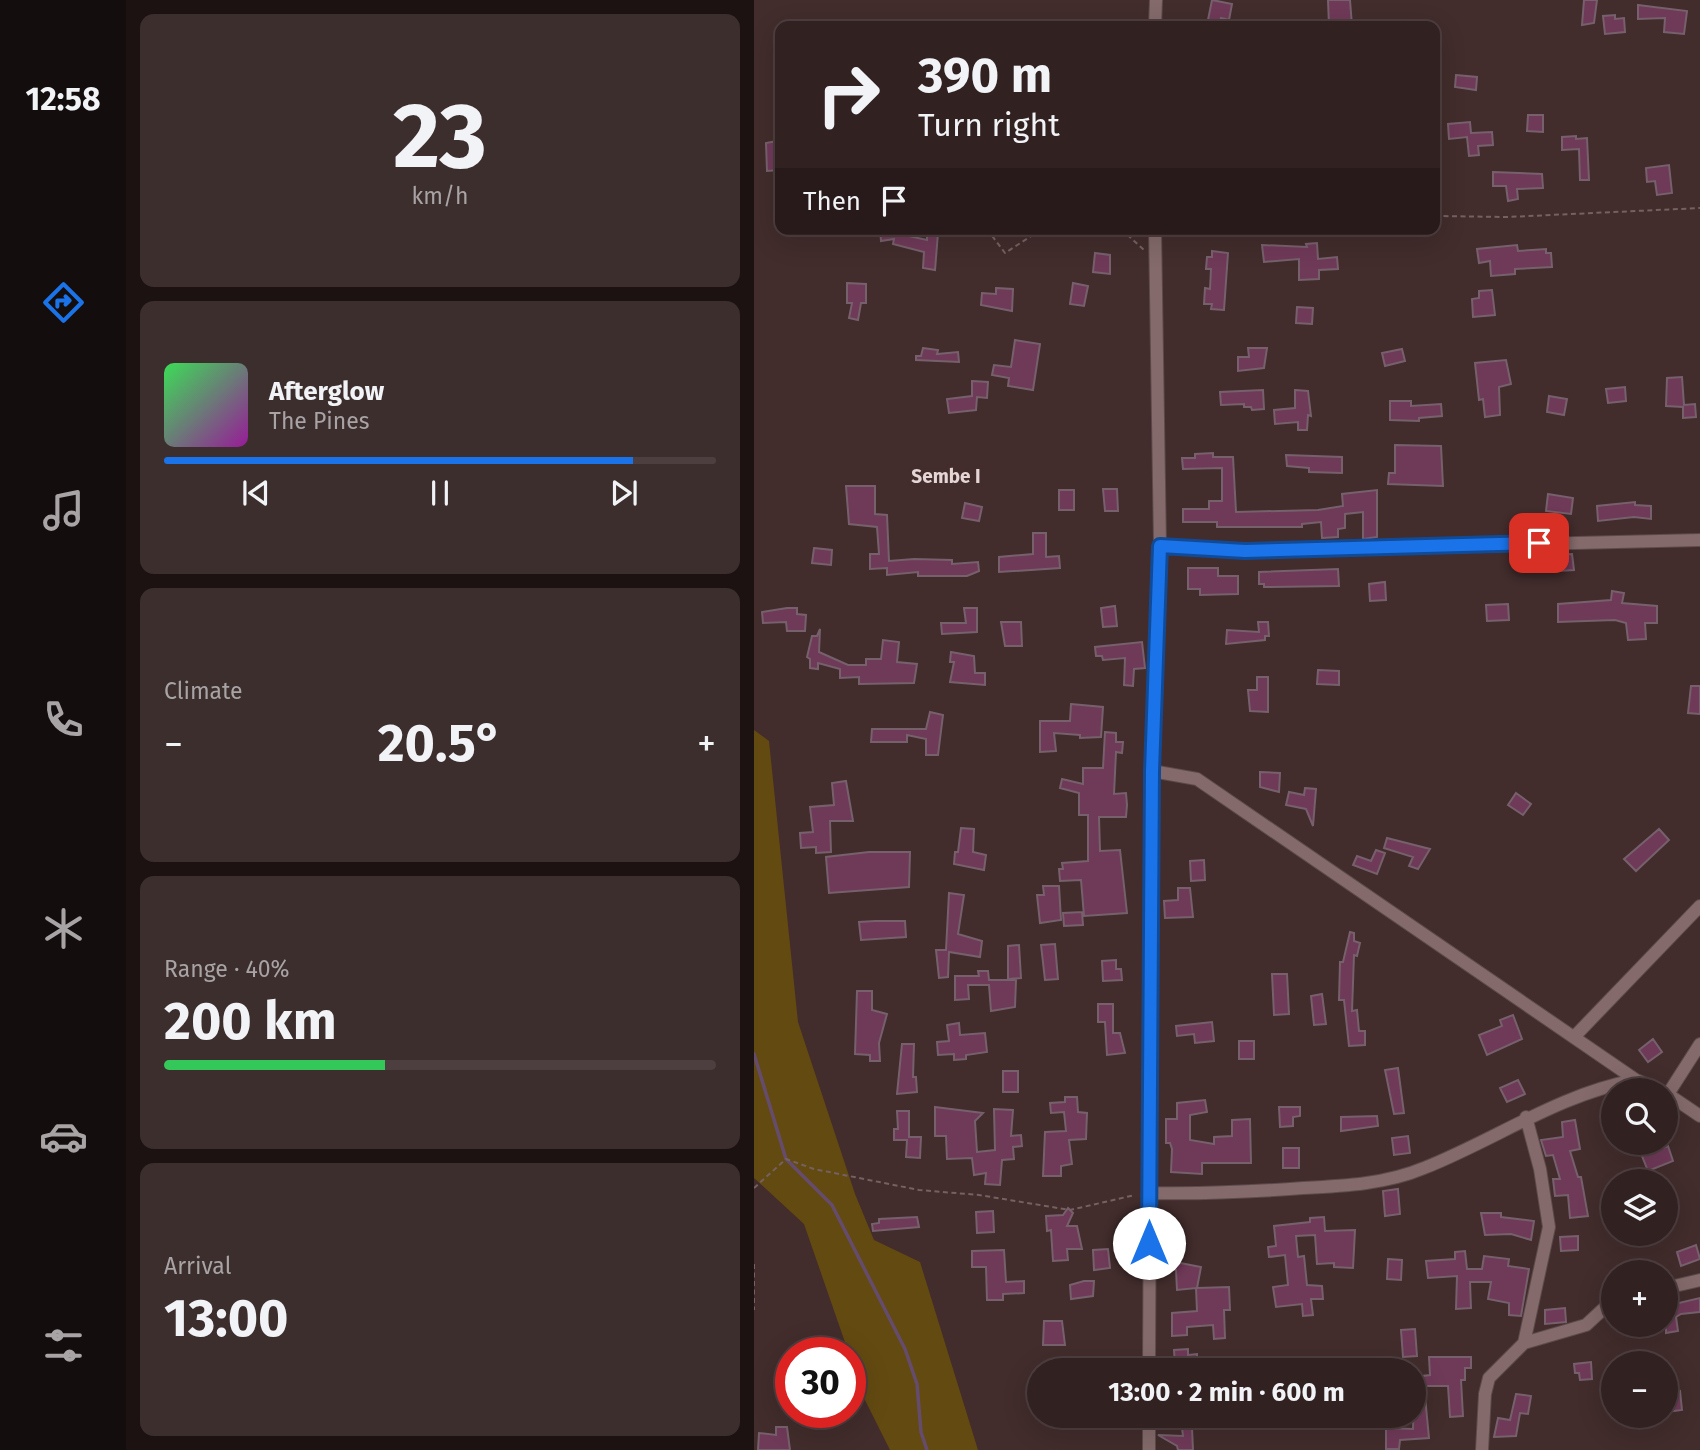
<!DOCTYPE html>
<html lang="en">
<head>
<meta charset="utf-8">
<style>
	body { margin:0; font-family:"Fira Sans",sans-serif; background:#3d2e2e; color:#f1f3f6; height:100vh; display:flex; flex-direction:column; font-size:26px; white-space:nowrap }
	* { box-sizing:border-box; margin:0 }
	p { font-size:23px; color:#a8a3a5 }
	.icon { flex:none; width:38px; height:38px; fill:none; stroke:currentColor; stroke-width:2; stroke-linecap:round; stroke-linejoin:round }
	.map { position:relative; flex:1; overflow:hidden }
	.details { display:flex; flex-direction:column; gap:14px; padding:14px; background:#1c1212; width:628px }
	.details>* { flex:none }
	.banner { position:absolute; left:21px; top:21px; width:665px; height:214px; border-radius:14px; box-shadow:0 7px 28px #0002,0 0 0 2px #4d3e3f; background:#322121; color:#f1f3f6; overflow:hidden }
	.buttons { position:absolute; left:847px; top:1078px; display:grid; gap:14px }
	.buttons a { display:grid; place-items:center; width:77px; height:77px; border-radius:50%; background:#322121; box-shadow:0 7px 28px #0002,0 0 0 2px #4d3e3f; font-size:35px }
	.speed { position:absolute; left:21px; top:1337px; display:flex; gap:14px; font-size:35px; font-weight:700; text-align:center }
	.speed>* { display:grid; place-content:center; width:91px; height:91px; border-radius:50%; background:#322121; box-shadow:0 7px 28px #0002,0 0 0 2px #4d3e3f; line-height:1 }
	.speed .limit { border:10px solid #d22; background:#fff; color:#111 }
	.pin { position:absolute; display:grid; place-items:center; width:60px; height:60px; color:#fff; margin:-30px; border-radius:14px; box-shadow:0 4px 10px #0006 }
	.me { position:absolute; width:77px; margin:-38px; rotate:0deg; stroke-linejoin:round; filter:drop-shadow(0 0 5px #0008) }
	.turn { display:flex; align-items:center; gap:24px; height:147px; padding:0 28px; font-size:32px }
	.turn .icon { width:91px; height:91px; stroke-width:2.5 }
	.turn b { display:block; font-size:49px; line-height:60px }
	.then { display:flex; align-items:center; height:66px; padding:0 28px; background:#0003; gap:14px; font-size:26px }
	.big { font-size:52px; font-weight:700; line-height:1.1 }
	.details .card { flex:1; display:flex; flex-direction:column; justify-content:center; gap:10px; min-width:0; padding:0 24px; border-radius:14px; background:#3d2e2e }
	.details .dial { align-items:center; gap:0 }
	.dial b { font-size:91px; line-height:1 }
	.song { display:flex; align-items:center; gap:21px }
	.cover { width:84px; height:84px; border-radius:10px; background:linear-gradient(135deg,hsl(130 70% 55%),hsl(300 70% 35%)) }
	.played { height:7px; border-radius:4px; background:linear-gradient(90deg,#1a73e8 85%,#4d3e3f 85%) }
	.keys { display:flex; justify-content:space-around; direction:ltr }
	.heat { display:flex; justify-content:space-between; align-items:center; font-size:38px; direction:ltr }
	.charge { height:10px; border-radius:5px; background:linear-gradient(90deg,#34c759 40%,#4d3e3f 0) }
	.trip { position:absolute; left:273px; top:1358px; width:399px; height:70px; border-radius:35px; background:#322121; box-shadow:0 7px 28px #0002,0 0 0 2px #4d3e3f; font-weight:700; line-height:70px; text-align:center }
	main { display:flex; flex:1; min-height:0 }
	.menu { display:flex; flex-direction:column; width:126px; justify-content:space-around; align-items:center; background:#140d0d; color:#a8a3a5 }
	.menu .icon { width:49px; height:49px }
	.menu .current { color:#1a73e8 }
	.menu b { font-size:32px; color:#f1f3f6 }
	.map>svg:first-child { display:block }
</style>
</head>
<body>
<main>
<nav class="menu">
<b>12:58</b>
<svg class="icon current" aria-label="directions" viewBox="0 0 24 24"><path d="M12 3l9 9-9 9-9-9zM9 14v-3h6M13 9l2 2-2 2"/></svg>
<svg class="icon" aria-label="music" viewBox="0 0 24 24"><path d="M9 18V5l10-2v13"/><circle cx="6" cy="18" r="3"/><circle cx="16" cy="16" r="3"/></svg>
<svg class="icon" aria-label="phone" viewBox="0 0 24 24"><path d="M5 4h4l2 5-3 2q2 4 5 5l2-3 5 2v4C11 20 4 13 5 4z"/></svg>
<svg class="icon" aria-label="climate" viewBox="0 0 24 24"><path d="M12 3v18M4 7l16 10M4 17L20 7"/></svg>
<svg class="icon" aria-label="car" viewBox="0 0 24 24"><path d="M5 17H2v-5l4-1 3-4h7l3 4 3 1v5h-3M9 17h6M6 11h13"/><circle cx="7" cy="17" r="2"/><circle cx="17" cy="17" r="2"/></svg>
<svg class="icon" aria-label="filters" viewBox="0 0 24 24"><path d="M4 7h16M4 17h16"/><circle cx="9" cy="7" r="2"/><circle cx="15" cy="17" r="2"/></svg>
</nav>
<section class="details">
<div class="card dial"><b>23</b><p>km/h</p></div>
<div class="card">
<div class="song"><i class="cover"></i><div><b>Afterglow</b><p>The Pines</p></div></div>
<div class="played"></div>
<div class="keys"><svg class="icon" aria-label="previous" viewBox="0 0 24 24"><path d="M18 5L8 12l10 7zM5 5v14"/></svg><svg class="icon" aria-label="pause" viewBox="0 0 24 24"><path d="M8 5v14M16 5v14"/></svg><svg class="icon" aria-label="next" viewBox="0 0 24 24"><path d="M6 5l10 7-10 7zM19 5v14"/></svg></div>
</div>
<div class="card"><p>Climate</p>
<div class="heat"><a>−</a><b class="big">20.5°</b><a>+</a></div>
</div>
<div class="card"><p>Range · 40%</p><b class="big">200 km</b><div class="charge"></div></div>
<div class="card"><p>Arrival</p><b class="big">13:00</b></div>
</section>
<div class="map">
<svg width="946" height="1450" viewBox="0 0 946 1450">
	<rect width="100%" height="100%" fill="#422c2c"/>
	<path fill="#634a11" d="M0,730L15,741L44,1022L101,1194L120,1240L166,1262L224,1450H136L111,1400L50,1224L0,1178Z"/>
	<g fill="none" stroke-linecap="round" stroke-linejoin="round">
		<path stroke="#664c6c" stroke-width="3.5" d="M0,1054L32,1159L78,1205L151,1349L163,1384L167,1432L173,1450"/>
	</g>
	<path fill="#6f3958" stroke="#76606c" stroke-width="2" d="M458,0L478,4L475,20L467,18L466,22L454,20Z
		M574,0H596L598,26H575Z
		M830,0H843L840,23L828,25Z
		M884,5L933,11L930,34L910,32L911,18L884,19Z
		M861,15V19L870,18L871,32L851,34L849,16Z
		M702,75L723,77L722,90L701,87Z
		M774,115H789V132L773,131Z
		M716,122L717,133L738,132L739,145L724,146L725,155L715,156L713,137L695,139L694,124Z
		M822,136V139L833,138L835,180H826L825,149L808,150V137Z
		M23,141L26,170L13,171L12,143Z
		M915,165L918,193L903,195L901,181L893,182L892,168Z
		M739,172L788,174L789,188L763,189L764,199L754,201L752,186H739Z
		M126,229H141V233L173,240V233H184L181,270L169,268L170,252L139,244L140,239L127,241Z
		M563,243L564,259L583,257L584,269L565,270V279L545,280V259L510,262L508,245L553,247L552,244Z
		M763,245L764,251L792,249V253H797L798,267L761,269V274L737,276L736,261L725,263L723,249Z
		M458,251L474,253L470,310L457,309L458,304H450L451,288L456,289L457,269H452L453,257H458Z
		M341,253L356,255V274L339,272Z
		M93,283L112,284V303H107L104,320L95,318L98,303H93Z
		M319,283L334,286L330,306L316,304Z
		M242,288L259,289L258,311L227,305L228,293L242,294Z
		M738,290L741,315L719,317L718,299L725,298V291Z
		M543,307L559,308L558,324L542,323Z
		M261,340L286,344L279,390L254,386L255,378L238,375L240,365L257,367Z
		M169,348L184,350L183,354L204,352L205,362L162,360V356H167Z
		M494,348H513L510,368L484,371V357H495Z
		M648,349L651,361L631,366L628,353Z
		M752,360L757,384L745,387L746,415L731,417L729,399L725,400L721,363Z
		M928,377L930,405L941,404L942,417L929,418V407L912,406L913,378Z
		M218,381L234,382L233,398L223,397L222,410L195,413L193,399L218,396Z
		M871,387L872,401L854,403L852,389Z
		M509,390L510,409L498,410L497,407H490V404L467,405L466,392Z
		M541,390L554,391L557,416L554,415L553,430H544V422L521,424L520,410L541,408Z
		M795,396L813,399L810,415L793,412Z
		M636,401H657V406L687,404L688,416L665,418V421L636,420Z
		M641,445L687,446L689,486L634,484L635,473H641Z
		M459,453V457H479L482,512L564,510L589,506L588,494L623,490V537L609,539V512L591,514V528L584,529V537L568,538L567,522L548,524V527H463V522H429V509H455V501H468V468L429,469L428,458H441V454Z
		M532,455L588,457V473L555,472V468L533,466Z
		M92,486H121V514L133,515L135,561L160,559L198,560V564L224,562L225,571L213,576H164V572L133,575V568L116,569V554H125L123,527L95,524Z
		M349,489H363L364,511H351Z
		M305,490H320V510H305Z
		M794,494L819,498L817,514L792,511Z
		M881,502V505L897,506V519L880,517L844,521L843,506Z
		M211,503L228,507L225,521L208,518Z
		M279,533H292V557L305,556L306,568L245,572V557L279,554Z
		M60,548L78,550L77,565L58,563Z
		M818,554L820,570L804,571L803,555Z
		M434,568H464V576H484V594L446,595V589H434Z
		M584,569L585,586L510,587V584H505V572Z
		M631,582L632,600L616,601L615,584Z
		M858,591L870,593L868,603L903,606V623H891L892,639L874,640L872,623L861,620L804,622V604L857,600Z
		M754,604L755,620L733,621L732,605Z
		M361,606L363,626L349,627L347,608Z
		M33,608H43V614L52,615L51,631H33L32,622L9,623L8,612Z
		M210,608H223V632L188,634L187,623H212Z
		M247,622H267L268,646H251Z
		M504,622H514L515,636H511V640L472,644L473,630L505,632Z
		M66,629L65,652L94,665H112V659H127L129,640L145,642L143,662L163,664L160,683L105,684V677L86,678V669L64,663V669L56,668V659L53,657L58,636H63Z
		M388,642L391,668L380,669L379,686L370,685L371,658L349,660L348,656H342L341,647Z
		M197,652L220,656L221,673H231V685L196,682L200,662H196Z
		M564,670L585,671V685L563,684Z
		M503,677H514V712L496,711L494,690H503Z
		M937,686H946V714L934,713Z
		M317,704L349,707L347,737L326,738V735L300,733L302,751L286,752V721H316Z
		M176,712L189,715L184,755H172V739L153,735V742H117L118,729H172Z
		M351,732L362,733V742H369L368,753L362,752L360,794L372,793L373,805L372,817H345L346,851L366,850L373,913L330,916L327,880L306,881L305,869H309L308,863L334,861V815H325V793L306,788L308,779L329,784V768H349Z
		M506,772L526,773L525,792L506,787Z
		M92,781L99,821H76L77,852L62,853V847L47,848L46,833L59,832L56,807L80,805L78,783Z
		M551,788L562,789L559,826L552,809L532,805L535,792L550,795Z
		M762,793L777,804L769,815L754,805Z
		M207,828L220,829L219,852L232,855L230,870L200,864L201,852H204Z
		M905,829L915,840L882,871L870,859Z
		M633,838L676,849L664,869L655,866L659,857L630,848Z
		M622,850L631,853L623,874L599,865L603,856L617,861Z
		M115,852H156L155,887L75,893L72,857Z
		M450,860L451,880L437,881L436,861Z
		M289,886H305L307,920L286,923L283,895H290Z
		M424,888H436L439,917L411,918L410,901L424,900Z
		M195,893L210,895L204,934L228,941L226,957L195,952L194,977L185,978L182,950H192Z
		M328,912L329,925L310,926L309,913Z
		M121,921H151L152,937L107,940L105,922Z
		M596,932L600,933V941L606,943L603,956L600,955L598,1011L603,1010L605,1031H611V1045L595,1046L590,1000H585L586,962H589Z
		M301,944L304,979L291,980L287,945Z
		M265,945L267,978L254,979V946Z
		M362,960V969H367L368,980L349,981L348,961Z
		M224,971H234L235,980H262L261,1007L237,1011L235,985H214L215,999L201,1000V976H225Z
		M518,974H533L535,1014L520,1015Z
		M103,991H118V1010L133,1014L125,1043L126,1061H116V1055L101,1054Z
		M568,994L572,1024L560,1025L557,996Z
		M344,1004H359V1033H366L371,1053L353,1055L351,1022H344Z
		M759,1015L768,1039L733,1055L725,1035L748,1026L746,1020Z
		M458,1022L460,1041L441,1043L440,1034L423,1036L422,1026Z
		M205,1023L206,1035L231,1033L233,1052L212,1055V1059L200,1060V1054L184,1055L183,1042L195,1041L193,1025Z
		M899,1039L908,1052L894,1062L885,1050Z
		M485,1041H500V1059H485Z
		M148,1044H160L159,1077H162L163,1092L143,1094Z
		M644,1068L650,1113L640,1114L631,1070Z
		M249,1071H264V1092H249Z
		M764,1080L771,1094L753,1102L746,1088Z
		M311,1097H323L324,1112L333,1113L332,1139L315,1140L318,1164L307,1166V1176H289L291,1132L312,1131L310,1112L297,1113L296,1103L311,1102Z
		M451,1100L453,1112L436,1115V1140L460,1144V1137L478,1136V1120L496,1119L497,1163H448V1174L417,1172L418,1149L416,1143H412V1119H423V1103Z
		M181,1107L229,1113L221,1121L223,1152L241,1150L240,1109L259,1110L257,1136L267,1135L268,1146L259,1147L260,1159L248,1160L246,1185L231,1184L232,1173L220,1175L218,1158L193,1159L192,1136H181Z
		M525,1107H546V1116L539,1117V1126L526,1127Z
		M143,1111H155V1137H167L166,1158L152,1157L153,1140H140V1129H144Z
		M623,1116L624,1126L587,1131V1117Z
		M821,1120L826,1149L816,1151L824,1177H827L834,1216L816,1218L814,1195L801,1196L799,1179H806L799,1155L792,1156L787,1140L809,1137L808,1122Z
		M654,1136L656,1153L640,1155L638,1138Z
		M914,1146L919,1161L894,1171L888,1156Z
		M529,1148H545V1168H529Z
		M644,1189L646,1214L631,1216L629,1191Z
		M314,1208L319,1213L313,1226H323L328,1249H313L314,1260L299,1261L297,1230L293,1231L292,1216L309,1215Z
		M239,1211L240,1232L223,1233L222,1212Z
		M727,1213H747V1217L780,1221L777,1240L757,1234L731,1235Z
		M163,1217L165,1227L119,1231L118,1224L125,1223V1219Z
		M570,1217L571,1231L601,1230L599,1268L580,1267V1263L563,1264L561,1235L542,1236L544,1257L550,1256L553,1285L568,1286L569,1299H557L559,1315L549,1316L548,1304L522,1307L519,1287L534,1285L531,1255L515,1257L514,1247L522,1246L520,1226L556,1222V1218Z
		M824,1236V1250L807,1251L806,1237Z
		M942,1245L946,1259L927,1266L923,1252Z
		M354,1249L356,1268L340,1270L339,1250Z
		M250,1250L252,1282L270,1281V1293L249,1294V1300H233L232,1267H218V1251Z
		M711,1251L713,1269H728L730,1256L755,1259L754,1266L775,1269L767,1316L755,1315V1303L734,1299L737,1282H716L717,1308L702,1309L703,1276L674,1278L672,1261L701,1259V1252Z
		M634,1259L648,1260L647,1280L633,1279Z
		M411,1260L447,1267L443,1288L475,1287L476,1310H470L471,1338L460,1339L459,1325L433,1327V1335L418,1336V1313L443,1311L442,1288L423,1290L422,1270H410Z
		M330,1281H340L339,1296L317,1299L316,1285Z
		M946,1298V1312L927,1314L922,1317L924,1331L912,1333V1306Z
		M811,1308L812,1322L791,1324V1310Z
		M290,1321H308L311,1345H289Z
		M661,1329L663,1356L649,1357L647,1330Z
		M434,1349V1355L443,1354V1366H421L420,1350Z
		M675,1357H717V1368H711V1380H707L709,1416L696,1417L694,1386H670L675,1438L646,1440L645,1449H632V1428L659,1429L660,1377L676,1375Z
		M341,1359L342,1370H302V1364Z
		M483,1359L484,1370H448L447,1361Z
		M837,1362L838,1379L826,1380L825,1373H821L820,1364Z
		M926,1391L928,1410L912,1412L913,1393Z
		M762,1394L777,1396L774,1414L766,1413L762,1436L740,1437L744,1418L756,1420Z
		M22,1427H33L36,1450H4L5,1433L22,1435Z
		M428,1428H438L439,1450H424L423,1446L404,1435L429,1436Z"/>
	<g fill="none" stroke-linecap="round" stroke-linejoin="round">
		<g stroke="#5d4a4b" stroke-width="14">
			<path id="street" d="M401,26L402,0
				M406,546L491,551L946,540
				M398,771L443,779L882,1080L906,1090
				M820,1037L946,906
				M912,1093L946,1116
				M914,1094L946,1044
				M394,1193C447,1194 497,1192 549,1188C590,1186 632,1184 670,1168C741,1140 805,1094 882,1080
				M912,1288L946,1280
				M770,1343L832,1325L859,1300
				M395,1370L398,771L406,546L401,229
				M395,1416V1450
				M728,1450L731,1394L735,1378L770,1343L795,1227L786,1169L772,1117"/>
		</g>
		<path stroke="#756161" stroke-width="2" stroke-dasharray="5 3.5" stroke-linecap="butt" d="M681,216L754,217L946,208
			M233,229L251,253L288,229
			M367,229L390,250
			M414,236L421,229
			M0,1188L32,1159L60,1169L165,1190L225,1195L316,1210L381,1195
			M0,1264V1310"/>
		<use href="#street" stroke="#846a6a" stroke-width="12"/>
	</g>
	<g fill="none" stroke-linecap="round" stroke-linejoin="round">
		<g stroke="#114b97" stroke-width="18">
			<path id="route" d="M395,1243L398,771L406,546L491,551L785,543"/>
		</g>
		<use href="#route" stroke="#1a73e8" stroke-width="12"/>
	</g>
	<g text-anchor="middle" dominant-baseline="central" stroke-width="7" stroke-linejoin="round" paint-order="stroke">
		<g font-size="19" font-weight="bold" fill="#e5d6d6" stroke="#422c2c">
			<text x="192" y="476">Sembe I</text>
		</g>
	</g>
</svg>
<div class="buttons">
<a><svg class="icon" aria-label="search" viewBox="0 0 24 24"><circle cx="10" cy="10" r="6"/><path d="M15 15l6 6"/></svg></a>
<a><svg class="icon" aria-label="layers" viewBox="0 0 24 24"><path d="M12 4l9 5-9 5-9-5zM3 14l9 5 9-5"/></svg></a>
<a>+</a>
<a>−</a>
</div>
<div class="speed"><div class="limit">30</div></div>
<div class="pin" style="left:785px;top:543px;background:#d93025"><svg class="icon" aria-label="arrive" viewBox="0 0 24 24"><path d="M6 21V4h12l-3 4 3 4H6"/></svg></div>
<svg class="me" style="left:395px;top:1243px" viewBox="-20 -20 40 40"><circle r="19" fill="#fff"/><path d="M0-13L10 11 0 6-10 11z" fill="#1a73e8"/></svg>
<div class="trip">13:00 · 2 min · 600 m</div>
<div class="banner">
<div class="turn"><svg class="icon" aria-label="right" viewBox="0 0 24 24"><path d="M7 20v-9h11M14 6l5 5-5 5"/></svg><div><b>390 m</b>Turn right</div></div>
<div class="then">Then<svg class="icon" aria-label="arrive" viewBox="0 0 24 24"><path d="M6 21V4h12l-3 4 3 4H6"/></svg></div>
</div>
</div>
</main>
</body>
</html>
